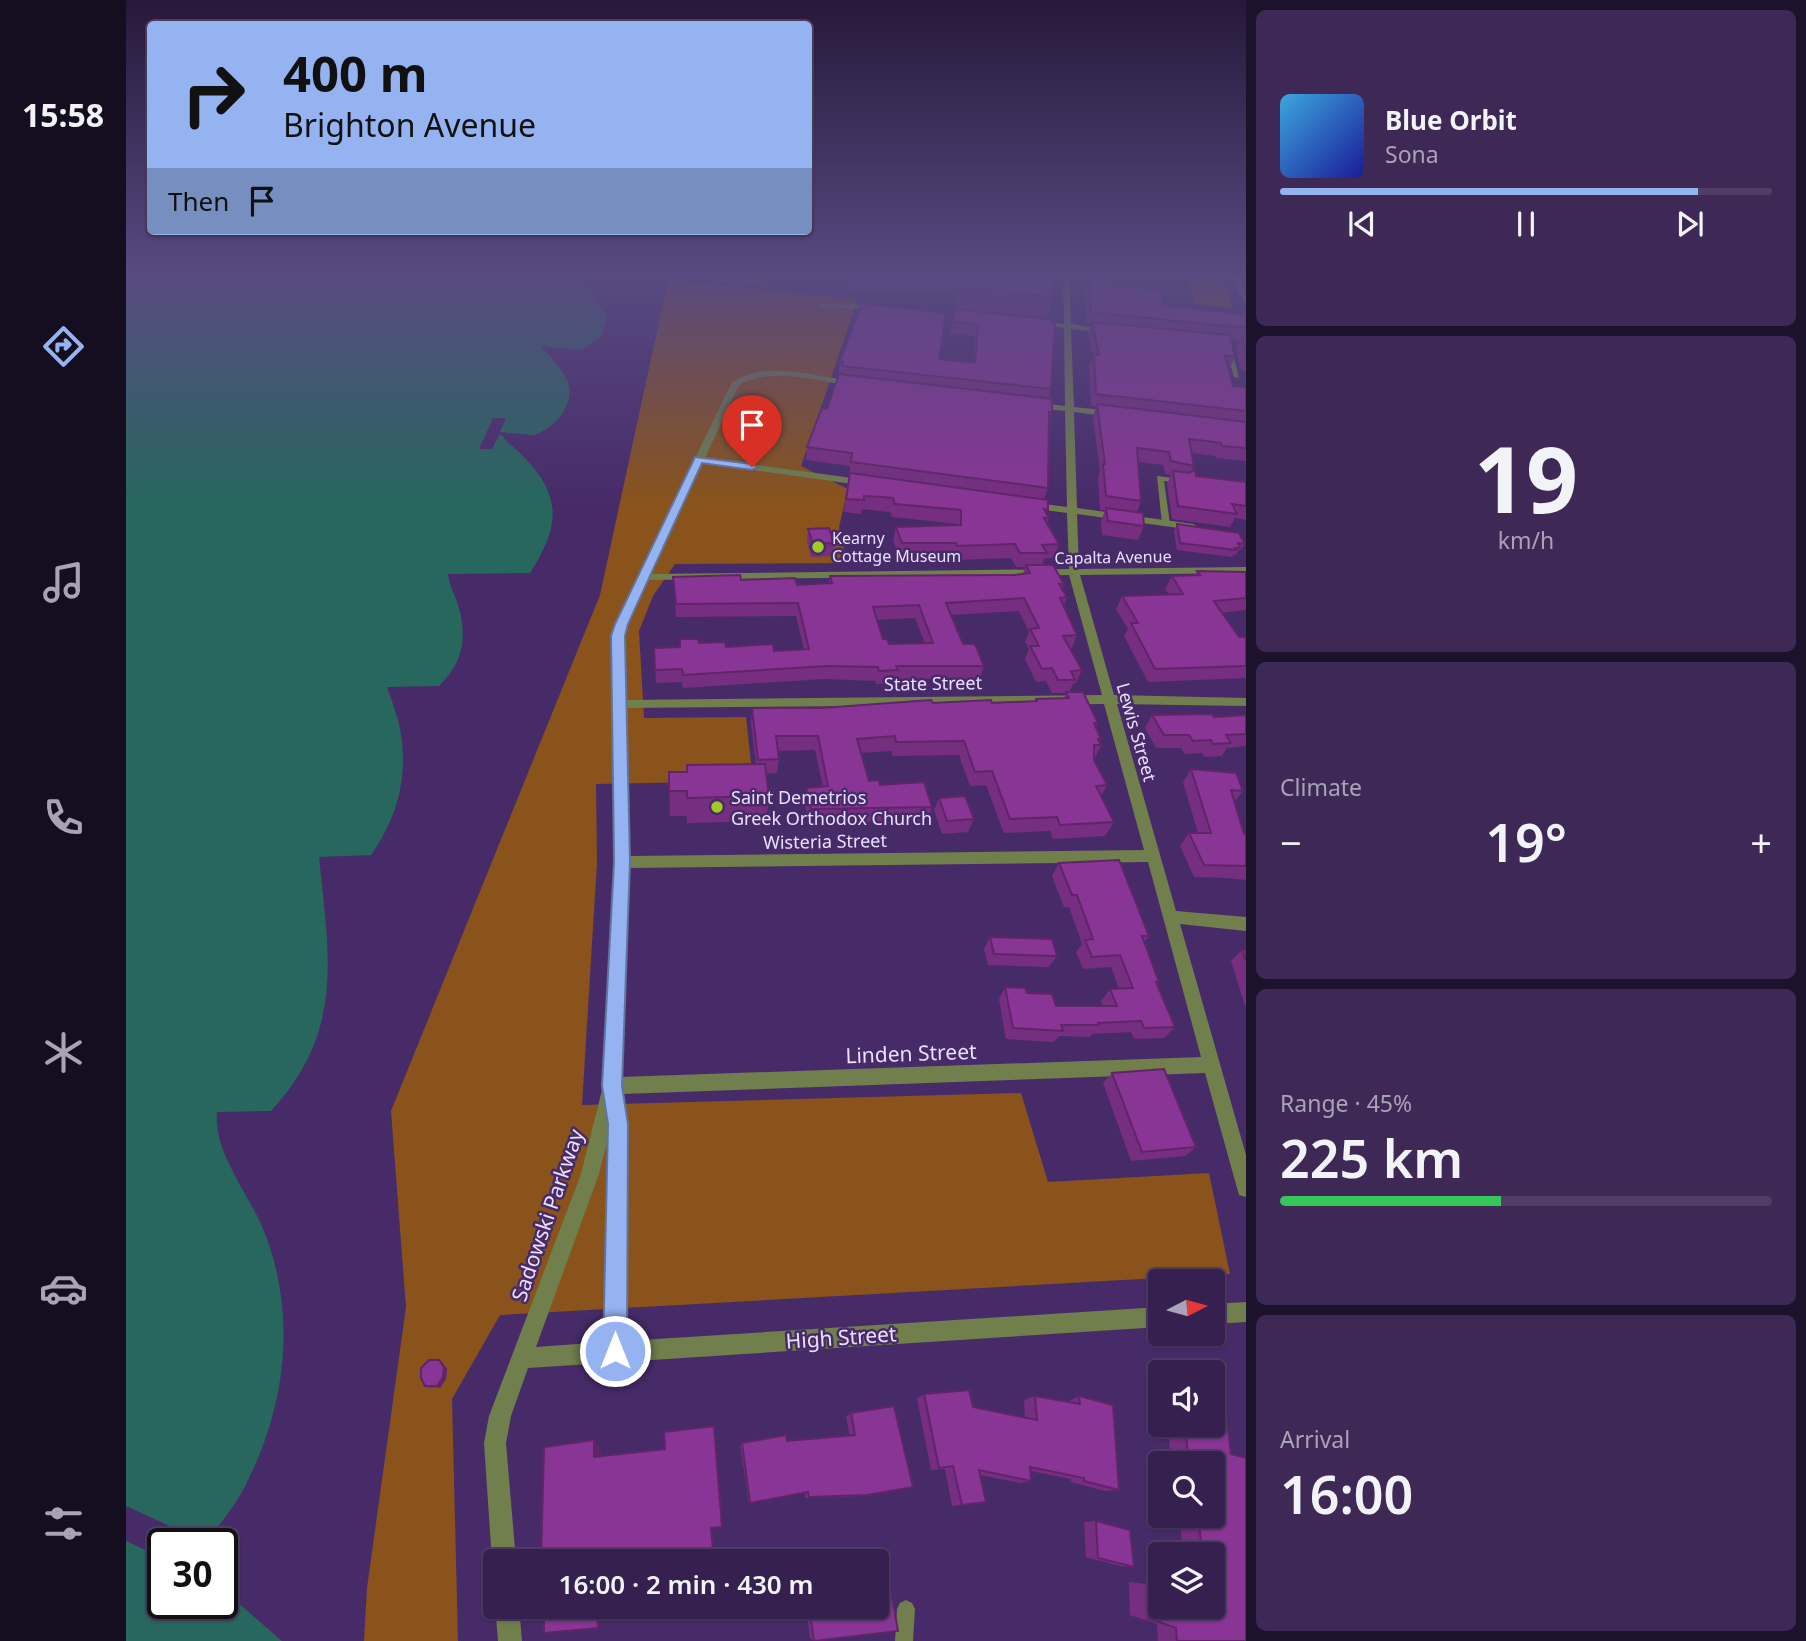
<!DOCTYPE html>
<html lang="en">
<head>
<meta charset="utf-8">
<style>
	body { margin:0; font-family:"Noto Sans",sans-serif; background:#3d2856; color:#f1f3f6; height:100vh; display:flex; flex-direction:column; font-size:26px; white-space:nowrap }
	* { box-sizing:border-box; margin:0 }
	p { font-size:23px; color:#aaa3b7 }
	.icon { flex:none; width:38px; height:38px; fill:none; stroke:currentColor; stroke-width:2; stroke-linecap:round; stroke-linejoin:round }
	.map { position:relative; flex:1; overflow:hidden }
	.side { display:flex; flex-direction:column; gap:10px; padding:10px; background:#1d122b; width:560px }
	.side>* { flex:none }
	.hud { position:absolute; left:21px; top:21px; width:665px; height:214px; border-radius:7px; box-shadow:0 2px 5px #0004,0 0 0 2px #4f3e66; background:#95b2f1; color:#111; overflow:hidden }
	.needle { width:46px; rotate:84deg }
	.controls { position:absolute; left:1022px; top:1269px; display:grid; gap:14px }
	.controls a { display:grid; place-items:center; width:77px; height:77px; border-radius:7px; background:#35204f; box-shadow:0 2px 5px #0004,0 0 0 2px #4f3e66; font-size:35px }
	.speed { position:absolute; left:21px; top:1528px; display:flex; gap:14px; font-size:35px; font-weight:700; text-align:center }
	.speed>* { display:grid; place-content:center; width:91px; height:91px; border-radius:50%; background:#35204f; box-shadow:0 2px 5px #0004,0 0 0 2px #4f3e66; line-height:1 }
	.speed .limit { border:4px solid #111; border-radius:10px; background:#fff; color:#111 }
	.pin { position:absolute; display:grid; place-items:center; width:60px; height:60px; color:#fff; margin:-72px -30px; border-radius:50% 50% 50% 0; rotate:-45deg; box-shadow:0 0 7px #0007 }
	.pin .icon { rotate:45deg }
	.me { position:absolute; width:77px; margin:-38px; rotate:0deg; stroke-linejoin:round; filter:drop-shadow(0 0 5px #0008) }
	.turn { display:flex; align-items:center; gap:24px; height:147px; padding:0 21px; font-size:32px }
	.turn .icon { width:91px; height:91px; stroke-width:2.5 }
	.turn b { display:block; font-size:49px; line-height:60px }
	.then { display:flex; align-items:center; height:66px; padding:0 21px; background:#0003; gap:14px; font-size:26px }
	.big { font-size:52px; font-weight:600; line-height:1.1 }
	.side .card { flex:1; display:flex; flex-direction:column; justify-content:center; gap:10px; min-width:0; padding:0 24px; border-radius:10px; background:#3d2856 }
	.side .dial { align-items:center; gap:0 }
	.dial b { font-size:91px; line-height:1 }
	.song { display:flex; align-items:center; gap:21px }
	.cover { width:84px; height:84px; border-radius:10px; background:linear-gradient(135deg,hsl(200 70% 55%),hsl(240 70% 35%)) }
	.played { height:7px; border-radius:4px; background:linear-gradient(90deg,#95b2f1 85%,#4f3e66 85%) }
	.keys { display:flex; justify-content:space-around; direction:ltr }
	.heat { display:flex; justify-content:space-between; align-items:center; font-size:38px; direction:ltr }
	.charge { height:10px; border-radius:5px; background:linear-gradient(90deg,#34c759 45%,#4f3e66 0) }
	.trip { position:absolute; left:357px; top:1549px; width:406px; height:70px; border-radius:7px; background:#35204f; box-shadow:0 2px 5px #0004,0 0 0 2px #4f3e66; font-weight:600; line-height:70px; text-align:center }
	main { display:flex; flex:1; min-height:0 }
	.dock { display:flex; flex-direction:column; width:126px; justify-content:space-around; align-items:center; background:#150d20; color:#aaa3b7 }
	.dock .icon { width:49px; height:49px }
	.dock .selected { color:#95b2f1 }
	.dock b { font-size:32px; color:#f1f3f6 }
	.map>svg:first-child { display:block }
</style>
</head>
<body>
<main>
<nav class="dock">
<b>15:58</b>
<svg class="icon selected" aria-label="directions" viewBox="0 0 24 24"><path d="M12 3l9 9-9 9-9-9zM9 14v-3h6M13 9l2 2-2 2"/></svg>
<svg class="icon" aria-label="music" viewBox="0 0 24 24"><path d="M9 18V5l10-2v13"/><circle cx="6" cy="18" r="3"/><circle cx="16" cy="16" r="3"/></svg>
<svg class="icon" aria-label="phone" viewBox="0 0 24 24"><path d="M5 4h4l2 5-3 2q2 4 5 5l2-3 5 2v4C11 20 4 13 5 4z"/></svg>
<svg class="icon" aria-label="climate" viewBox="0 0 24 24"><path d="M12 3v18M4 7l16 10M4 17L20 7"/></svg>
<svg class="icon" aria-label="car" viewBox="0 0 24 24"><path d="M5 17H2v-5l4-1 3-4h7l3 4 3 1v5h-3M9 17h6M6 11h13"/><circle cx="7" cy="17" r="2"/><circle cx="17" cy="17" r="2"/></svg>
<svg class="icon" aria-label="filters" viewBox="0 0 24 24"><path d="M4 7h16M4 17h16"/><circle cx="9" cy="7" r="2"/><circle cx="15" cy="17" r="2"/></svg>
</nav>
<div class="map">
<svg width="1120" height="1641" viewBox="0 0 1120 1641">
	<rect width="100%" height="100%" fill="#472b69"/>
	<path fill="#89531b" d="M580,274H649L642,287L575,280Z
		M1062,278L1099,281L1107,308L1069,304Z
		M542,280L732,299L675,466L722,489L713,527L721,563L549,564L527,596L513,631L518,718L620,717L627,781L470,784L471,863L456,1105L895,1093L922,1182L1083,1173L1104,1274L374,1315L326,1399L332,1641H238L241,1588L280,1307L265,1111L474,595Z"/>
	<path fill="#27675e" d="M0,274H486L479,278L448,277L466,293L481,317L475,336L456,350L415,346C423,356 433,365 439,376C453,400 432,427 408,435C399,438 386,435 376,435C381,444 392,450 399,458C438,499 432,529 404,573L322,574C323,586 329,594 332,605C342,637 337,663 313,686L261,687C266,702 273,719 275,735C282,779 270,820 245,855L193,857C203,956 219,1031 145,1111L91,1112C87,1150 119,1189 135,1224C171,1307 162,1402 121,1482C111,1504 94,1524 79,1543L37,1544V1603H96V1589L156,1641H0Z"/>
	<path fill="#472b69" d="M367,418H380L374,432L415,436L409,438L373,435L366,449H353Z
		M0,1506L81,1543L37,1544V1558L0,1541Z"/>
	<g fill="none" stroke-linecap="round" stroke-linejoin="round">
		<path fill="#707f4c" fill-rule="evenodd" d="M1110,275L1113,277L1120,294V303L1117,301L1107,277Z
			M1103,348L1106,350L1113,378L1108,377L1100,350Z
			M1031,476L1055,479L1059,481L1055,483L1038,481L1044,524L1040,526L1036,524Z
			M780,1600L786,1603L789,1609L787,1641H769L771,1609L774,1603Z"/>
		<path fill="#707f4c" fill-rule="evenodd" d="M937,274H943L945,324L986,331L982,333L945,329L948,407L986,411L990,414L986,417L948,412L951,508L1067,524L1072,527L1067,530L951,514L953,569L1120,567V573L954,575L988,695L1120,698V706L991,704L1050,911L1120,917V931L1054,924L1120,1155V1197L1113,1195L1111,1188L1079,1073L496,1094L501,1124L499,1341L1034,1307V1327L402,1368L385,1416L380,1443L390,1561H369V1568L366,1561L358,1443L363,1416L455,1174L477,1086L489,862L486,636L489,624L605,384C631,362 676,373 707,378C716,379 726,380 733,384L729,387C693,381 646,366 613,385L579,458L741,480L746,483L741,486L576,463L524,574L943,569L941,513L904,508L899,505L904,502L941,507L939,411L909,408L905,405L909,402L939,406L938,328L908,323L912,321L938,324ZM943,575L976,695L499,700L498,636L501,624L521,580ZM978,704L1018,850L503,856L500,708ZM1022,862L1075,1057L495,1077L503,868ZM483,1135L479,1342L410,1347L473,1174Z
			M1071,274L1120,276V280L1074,276Z
			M698,304L752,305L756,307L752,309L695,308V304Z
			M1120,1302V1322L1087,1324V1304Z
			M369,1605L393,1606L396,1641H372Z"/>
	</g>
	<path fill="#762e80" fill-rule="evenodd" d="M716,274H927V297L921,318L925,389L922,399L926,412L922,424V488L918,499L922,510L920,514L923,518L921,523L933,544L928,558H919L916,565L938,584L936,589L941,597L938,605L951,635L946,648H944L956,670L950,683L947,684L943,692L972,723L970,727L975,739L974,742L975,745L968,760L981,785L975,796L988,822L979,836L927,839L924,831L878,833L860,785L844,786L833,755L767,756L765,751L735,753L743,781L806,807L802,821L683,823L678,802L680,788L697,787L689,750L652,751L653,759L651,773L640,774L643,796L640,821L561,823V816H544L543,772H561L630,764L625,723L626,708H696L807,703L909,701L910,699L938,698L940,693H926L920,681L910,682L899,659L903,649L899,642L903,632L893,611L825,615L837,644L858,666L854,679H770L769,683L750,684L749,681L698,679L557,688L556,682L530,683L528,648L554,647L573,643L648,651L678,649L670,616L550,617L547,577L615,580L671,585L703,583L704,576L897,574L899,567H890L885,558L828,560L826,556H773L767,541L770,527L831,525L832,524L766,517L764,512L754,511L736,509L735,514L718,512L724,466L680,460L681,447L701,409L715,375V373H713L714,361L813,359L847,362L849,336L824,334L831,294L794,290L719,291L720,282H718V277H716ZM789,618L799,643L763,644L757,639L751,620Z
		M958,274H986L988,285L1037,305L1120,314V371L1115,370L1110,349L1114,340L1105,339L1109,357L1103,369H1102L1107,386L1120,387V461L1090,458L1089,456L1066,453L1068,466L1065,472L1070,476L1120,482V520L1109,518L1104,527L1046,519L1041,484L1045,475L1039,474L1037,465L1012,462L1015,501L1011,512L1018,526L1012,540L976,535L975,521L979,510H974L972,477L974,472L967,417L970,407L965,406L963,367L967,358L962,333L965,324H961Z
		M1051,524L1119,544L1115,550H1113L1110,555L1108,554L1106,557L1051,550L1048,531Z
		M682,529L708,543L706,556L685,557L681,543Z
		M1071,571L1120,572V610L1096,613L1113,637H1120V678L1022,682L998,636L1002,629L990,609L996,596L1043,594L1039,589L1046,576L1069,575Z
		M1026,715L1088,717L1120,715V746L1101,748L1096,756L1079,757L1076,753L1059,754L1055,748H1030L1019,728Z
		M1065,769L1117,791L1108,802L1118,834H1120V880L1101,878L1068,877L1054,846L1063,833H1072L1057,782Z
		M813,798L848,819L842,832L816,834L808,810Z
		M933,863L1023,936L1018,942L1033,982L1031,984L1049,1027L1038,1038L1008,1039L1005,1032L966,1034L964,1037L933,1036L928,1042L880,1039L873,999L879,987L901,993L930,1006H977L975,1001L984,989H993L985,967L957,969L950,952L956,944L943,907H938L926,876Z
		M864,937L931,956L923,967L862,965L858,949Z
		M1116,950H1120V1007L1119,1006L1105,961Z
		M986,1073L1070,1147L1059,1156L1005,1161L977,1083Z
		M316,1362L321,1369L320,1379L314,1388H303L299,1386Z
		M1032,1387H1034V1414Z
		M798,1394L847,1407L899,1418L898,1400L909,1396L941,1402L953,1396L993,1490L979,1491L945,1482V1479L905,1471V1481L894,1483L854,1475L860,1502L826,1506L819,1469L805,1470L791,1398Z
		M725,1413L787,1487L736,1496L679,1498V1493L623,1504L614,1445L616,1443L724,1436L720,1417Z
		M1035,1424H1087L1120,1641H1032L1031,1624L1004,1615L1003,1582L1021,1584L1087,1606V1554H1040V1551L1057,1552L1054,1521L1071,1520V1516H1087V1463H1044L1043,1430L1035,1428Z
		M970,1521L1008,1567L994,1566L960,1557L958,1522Z
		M758,1584L764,1586L772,1631L688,1641L684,1638L680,1606H751V1585Z"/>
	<path fill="#602568" d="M313,1360L316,1362L321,1369L320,1379L314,1388L311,1386Z
		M468,1440L475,1448V1463L468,1457Z
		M471,1606H479V1620L472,1628Z"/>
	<path fill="#893595" stroke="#602568" stroke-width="2" fill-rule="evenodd" d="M836,274H927V297L833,288Z
		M963,274H986L988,285L1034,290L1037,305L1120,314V328L965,312Z
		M736,303L820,313L813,359L849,363L852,324L827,322L829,309L924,319L929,325L925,389L716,366L717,362L714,361Z
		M966,322L1104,335L1109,357L1099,355L1107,386L1120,387V411L970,394L968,355H973Z
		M1116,337H1120V354Z
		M713,374L926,399V412H923L922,488L725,462L726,453L681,447L696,408L701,409Z
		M971,404L1120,422V448L1096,446L1095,443L1063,439L1068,466L1045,461L1043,452L1011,448L1015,501L980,496L977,464H979Z
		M1069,470L1070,476L1120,482V506L1106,504L1111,514L1052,506L1047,471L1063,473Z
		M724,473L922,500V510L918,509L923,518H918L933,544L916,545L921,553H894L889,544L831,546L830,543H776L770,527L835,525V510L769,504L767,498L757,497L738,496V500L720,499Z
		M980,508L1017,513L1018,526L982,521Z
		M1051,524L1113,533L1119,544L1112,543L1114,548H1109L1110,550L1054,543Z
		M703,528L708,543L687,544L682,529Z
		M900,565H927L938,584H933L941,597L934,598L951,635L937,636L956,670L945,671L949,680H932L926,668L916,669L904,646H913L904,629L913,628L898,598L820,603L837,644H849L858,666H770L772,670L753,671L752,667L701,666L557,675L556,669L529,670L528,648L554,647V639H572L573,643L599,642L600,647L647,644L648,651L683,649L672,603L550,604L547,577L614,575L615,580L669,578L671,585L706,583L704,576L888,575L904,573ZM793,605L807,643L763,644L761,639H757L747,607Z
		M1071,571L1120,572V598L1088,601L1113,637H1120V666L1029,669L1005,623H1012L996,596L1057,594L1046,576L1074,575Z
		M940,692H957L972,723H968L975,739H972L975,745H968V760L981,785L970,786L988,822L934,825L931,817L884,819L866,771L849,772L838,741L770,742L769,736L731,739L743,781L753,780L754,785L798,782L806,807L685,809L680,788L702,786L692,736H650L653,759L632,760L626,708H696L805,700L807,703L865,700L866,703L911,701L910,699L943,698Z
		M1086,714L1088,717L1120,715V734L1100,735L1105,743L1087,744L1085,740L1067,741L1063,735H1038L1026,715Z
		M639,764L643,796L561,798V791H543V772H561V765Z
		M1065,769L1110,773L1117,791L1105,790L1118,834H1120V866L1078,865L1063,833H1085Z
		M839,796L848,819L821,821L813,798Z
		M993,860L1023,936H1016L1033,982H1030L1049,1027L1018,1028L1015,1021L972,1023L973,1025H935L937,1031L887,1028L879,987L899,988L901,993L926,994L930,1006H991L984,989L1007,988L994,955L966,957L959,940L967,939L951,895H946L933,863Z
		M864,937L926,939L931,956L868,954Z
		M1116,950H1120V961Z
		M1038,1069L1070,1147L1016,1152L986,1073Z
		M303,1360H313L318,1367L317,1377L311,1386H299L295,1378V1368Z
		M843,1390L847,1407L911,1420L909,1396L954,1404L953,1396L987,1405L993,1490L958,1481V1478L904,1467L905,1481L853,1470L860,1502L836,1505L827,1466L813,1468L798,1394Z
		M1087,1393L1098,1396L1105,1454L1120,1458V1641H1051L1050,1628L1022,1618L1021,1584L1034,1589V1606H1087V1554H1076L1073,1520L1091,1525L1087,1477V1463H1062L1060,1426L1053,1424H1087Z
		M768,1406L787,1487L741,1495L683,1497L682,1492L624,1503L616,1443L660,1435L661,1441L729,1435L725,1413Z
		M588,1426L596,1527L585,1528L588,1561H415L418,1447L468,1440V1457L539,1449L538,1432Z
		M970,1521L1004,1530L1008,1567L972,1558Z
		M764,1586L772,1631L688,1641L683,1606H751V1587Z
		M418,1606H471L472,1628L418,1633Z
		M533,1606H591L592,1612L534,1620Z"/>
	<linearGradient id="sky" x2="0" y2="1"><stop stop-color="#27183a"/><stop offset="0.54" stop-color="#584a81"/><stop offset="1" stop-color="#584a81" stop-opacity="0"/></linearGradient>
	<rect width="1120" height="504" fill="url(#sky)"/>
	<path fill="#95b2f1" stroke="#61749d" stroke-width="2" d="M569,457L626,464L631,467L626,470L576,463L502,624L499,636L504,862L496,1086L502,1124L501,1351L498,1359L489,1363L481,1359L477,1351L482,1124L476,1086L488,862L485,636L489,624Z"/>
	<g fill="#a3c926" stroke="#472b69" stroke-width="2.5">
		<circle cx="692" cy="547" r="7"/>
		<circle cx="591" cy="807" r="7"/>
	</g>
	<g text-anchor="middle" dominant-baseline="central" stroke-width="5" stroke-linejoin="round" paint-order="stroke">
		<g font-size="16" fill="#eadffd" stroke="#472b69" text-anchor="start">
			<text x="706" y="538">Kearny<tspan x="706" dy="18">Cottage Museum</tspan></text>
		</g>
		<g font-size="16" fill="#eadffd" stroke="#472b69">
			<text transform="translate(987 557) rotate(-1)">Capalta Avenue</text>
		</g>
		<g font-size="18" fill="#eadffd" stroke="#472b69">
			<text transform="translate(807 683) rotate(-1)">State Street</text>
			<text transform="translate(1011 732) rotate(74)">Lewis Street</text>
			<text transform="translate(699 841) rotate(-1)">Wisteria Street</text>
		</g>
		<g font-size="18" fill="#eadffd" stroke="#472b69" text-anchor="start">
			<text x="605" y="797">Saint Demetrios<tspan x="605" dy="21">Greek Orthodox Church</tspan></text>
		</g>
		<g font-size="21" fill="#eadffd" stroke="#472b69">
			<text transform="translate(785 1053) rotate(-2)">Linden Street</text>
			<text transform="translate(421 1215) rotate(-71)">Sadowski Parkway</text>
			<text transform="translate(715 1337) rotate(-4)">High Street</text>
		</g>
	</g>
</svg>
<div class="controls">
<a><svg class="needle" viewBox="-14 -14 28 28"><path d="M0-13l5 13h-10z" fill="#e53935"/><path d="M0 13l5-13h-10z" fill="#aaa3b7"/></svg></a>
<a><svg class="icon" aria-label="sound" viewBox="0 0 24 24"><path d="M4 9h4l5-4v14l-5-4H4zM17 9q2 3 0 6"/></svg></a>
<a><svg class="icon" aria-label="search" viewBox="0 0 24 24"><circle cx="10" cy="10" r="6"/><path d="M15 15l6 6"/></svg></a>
<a><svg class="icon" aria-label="layers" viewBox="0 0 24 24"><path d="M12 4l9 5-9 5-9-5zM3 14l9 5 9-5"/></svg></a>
</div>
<div class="speed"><div class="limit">30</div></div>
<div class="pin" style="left:626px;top:467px;background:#d93025"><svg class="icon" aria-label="arrive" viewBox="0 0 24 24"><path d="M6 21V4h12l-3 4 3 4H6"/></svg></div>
<svg class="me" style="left:489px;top:1351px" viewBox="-20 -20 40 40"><circle r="17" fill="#95b2f1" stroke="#fff" stroke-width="3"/><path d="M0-11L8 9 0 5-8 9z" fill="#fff"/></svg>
<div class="trip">16:00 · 2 min · 430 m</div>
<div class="hud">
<div class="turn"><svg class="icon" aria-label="right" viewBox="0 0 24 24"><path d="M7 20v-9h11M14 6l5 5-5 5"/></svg><div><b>400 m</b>Brighton Avenue</div></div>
<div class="then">Then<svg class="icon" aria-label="arrive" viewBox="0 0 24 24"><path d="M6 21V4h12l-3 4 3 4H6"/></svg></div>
</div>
</div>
<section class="side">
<div class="card">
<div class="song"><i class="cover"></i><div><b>Blue Orbit</b><p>Sona</p></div></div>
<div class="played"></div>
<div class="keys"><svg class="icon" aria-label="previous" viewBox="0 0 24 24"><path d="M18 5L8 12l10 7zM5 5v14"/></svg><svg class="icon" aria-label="pause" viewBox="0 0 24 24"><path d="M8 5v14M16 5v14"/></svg><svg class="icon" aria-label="next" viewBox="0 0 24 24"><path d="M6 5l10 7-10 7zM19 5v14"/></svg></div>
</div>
<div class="card dial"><b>19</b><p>km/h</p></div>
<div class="card"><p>Climate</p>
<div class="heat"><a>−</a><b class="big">19°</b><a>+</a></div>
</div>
<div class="card"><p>Range · 45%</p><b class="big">225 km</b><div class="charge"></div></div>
<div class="card"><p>Arrival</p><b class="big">16:00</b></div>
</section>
</main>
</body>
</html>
